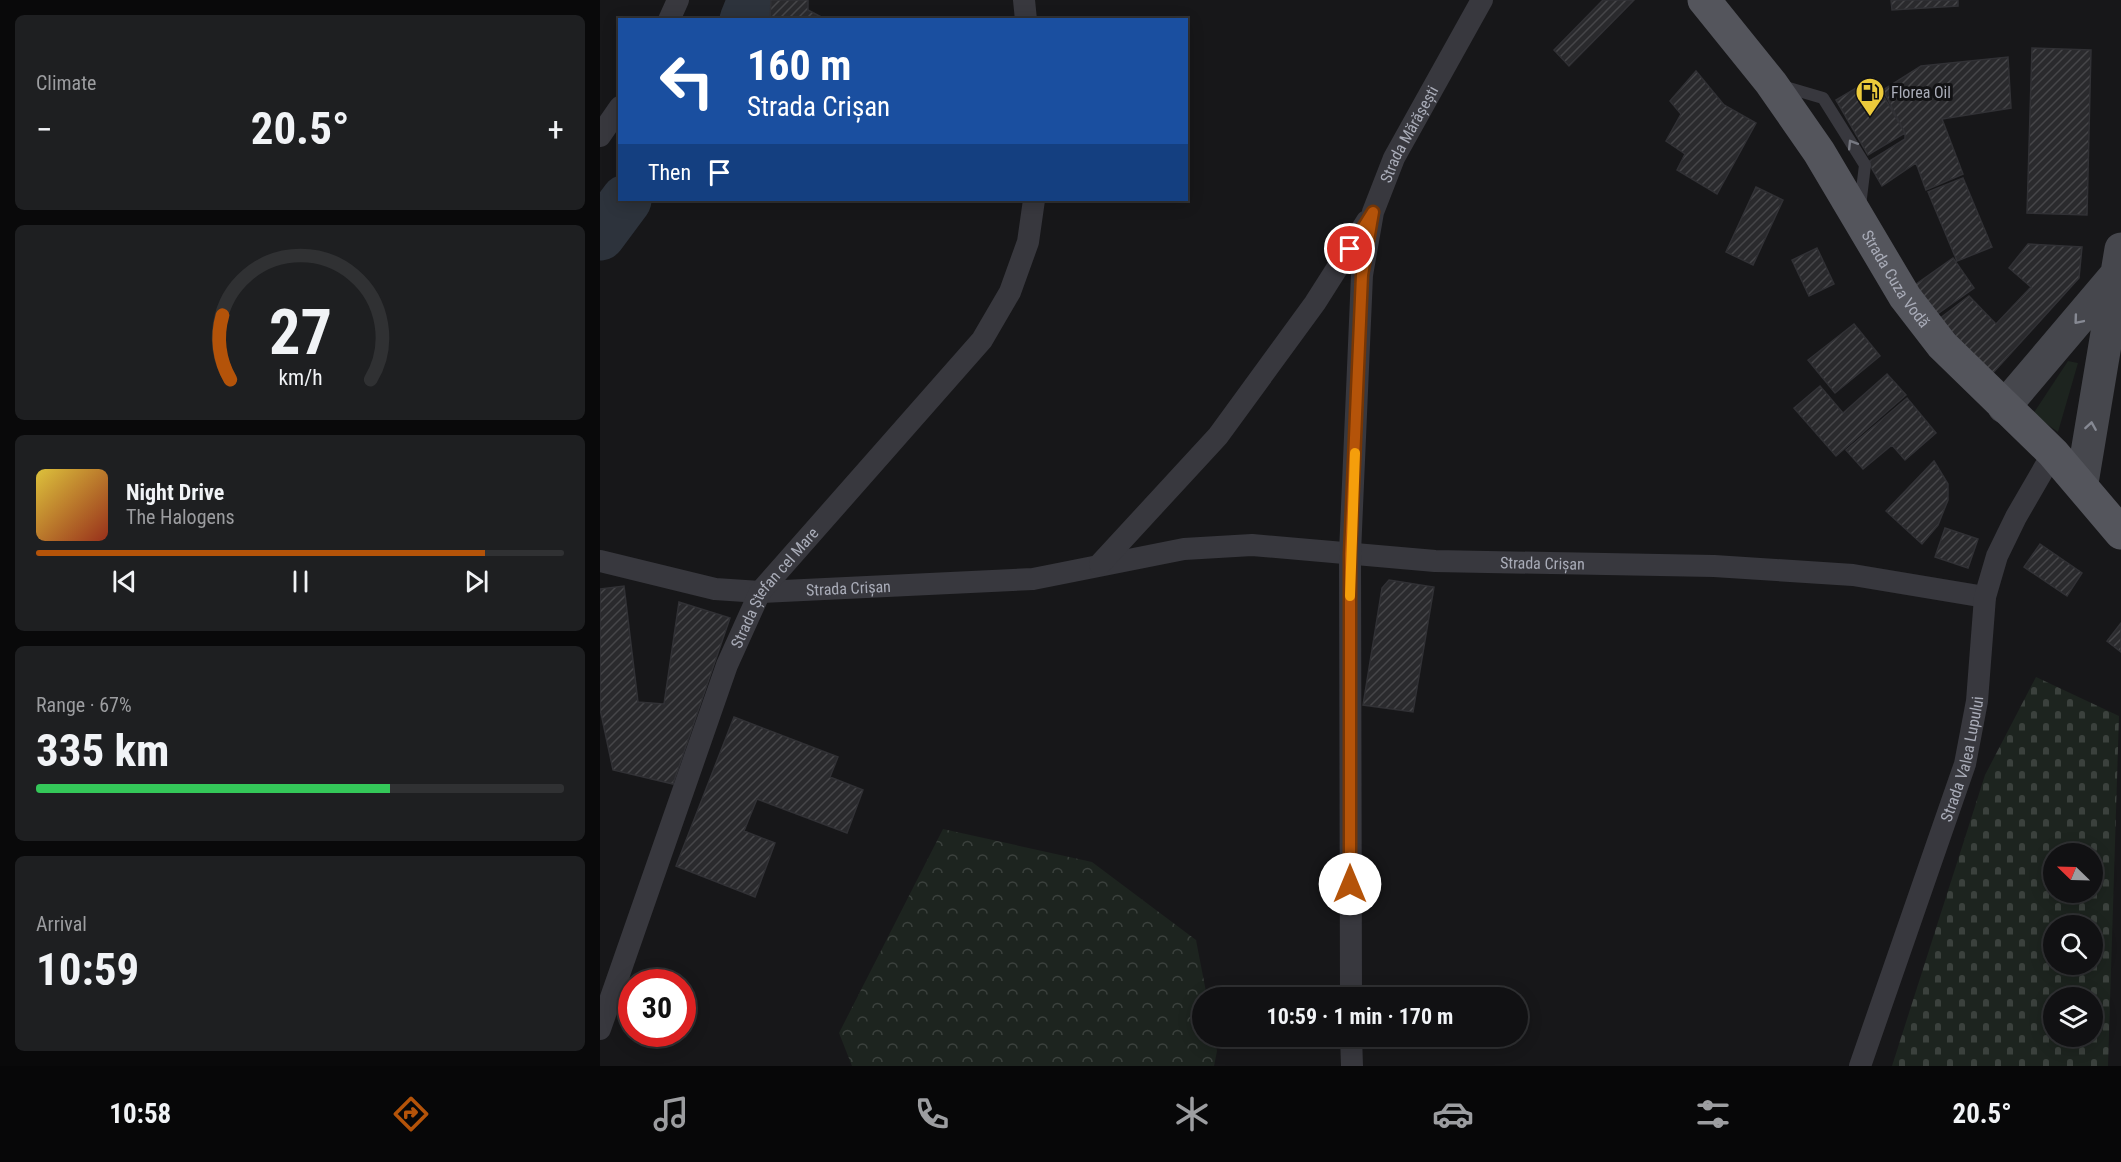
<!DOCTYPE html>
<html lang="en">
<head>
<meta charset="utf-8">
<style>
	body { margin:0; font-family:"Roboto Condensed",sans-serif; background:#1e1f21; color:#f1f3f6; height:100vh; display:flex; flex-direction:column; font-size:22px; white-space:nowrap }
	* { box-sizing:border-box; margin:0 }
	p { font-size:20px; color:#9c9da0 }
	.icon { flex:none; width:33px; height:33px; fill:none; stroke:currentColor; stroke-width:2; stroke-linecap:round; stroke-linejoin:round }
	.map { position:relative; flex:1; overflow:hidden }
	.drawer { display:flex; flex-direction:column; gap:15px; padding:15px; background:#09090a; width:600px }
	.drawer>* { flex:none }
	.banner { position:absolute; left:18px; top:18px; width:570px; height:183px; border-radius:0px; box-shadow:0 3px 15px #0003,0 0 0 2px #303133; background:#1a4fa0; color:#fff; overflow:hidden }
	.needle { width:39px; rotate:293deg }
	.buttons { position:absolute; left:1443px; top:843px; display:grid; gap:12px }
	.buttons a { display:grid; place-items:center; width:60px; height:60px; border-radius:50%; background:#111113; box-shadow:0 3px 15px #0003,0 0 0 2px #303133; font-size:30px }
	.speed { position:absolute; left:18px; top:969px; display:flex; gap:12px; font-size:30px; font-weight:700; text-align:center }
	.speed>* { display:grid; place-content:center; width:78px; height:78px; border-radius:50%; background:#111113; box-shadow:0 3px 15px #0003,0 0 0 2px #303133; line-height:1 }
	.speed .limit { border:9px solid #d22; background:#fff; color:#111 }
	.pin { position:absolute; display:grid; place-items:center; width:51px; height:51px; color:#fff; margin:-26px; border:3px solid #fff; border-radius:50%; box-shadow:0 2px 6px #0007 }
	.me { position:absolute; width:66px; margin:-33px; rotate:0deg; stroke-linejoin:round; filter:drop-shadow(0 0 4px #0008) }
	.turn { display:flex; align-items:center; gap:21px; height:126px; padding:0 30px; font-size:27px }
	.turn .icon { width:78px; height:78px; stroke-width:2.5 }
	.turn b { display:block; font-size:42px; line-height:51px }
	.then { display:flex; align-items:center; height:57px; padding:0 30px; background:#0003; gap:12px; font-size:22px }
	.big { font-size:45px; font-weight:700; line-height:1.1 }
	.drawer .tile { flex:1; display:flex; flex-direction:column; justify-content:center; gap:9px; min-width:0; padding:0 21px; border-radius:9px; background:#1e1f21 }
	.drawer .dial { align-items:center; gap:0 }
	.dial svg { height:156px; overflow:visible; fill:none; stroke:#303133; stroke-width:7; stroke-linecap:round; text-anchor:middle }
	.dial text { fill:#f1f3f6; stroke:none }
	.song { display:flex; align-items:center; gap:18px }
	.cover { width:72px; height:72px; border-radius:9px; background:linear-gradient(135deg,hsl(50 70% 55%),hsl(10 70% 35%)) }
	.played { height:6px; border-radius:3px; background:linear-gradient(90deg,#b45309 85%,#303133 85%) }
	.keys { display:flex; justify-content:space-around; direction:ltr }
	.heat { display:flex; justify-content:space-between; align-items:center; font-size:33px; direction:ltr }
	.charge { height:9px; border-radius:4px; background:linear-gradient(90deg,#34c759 67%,#303133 0) }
	.trip { position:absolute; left:592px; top:987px; width:336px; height:60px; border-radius:30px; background:#111113; box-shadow:0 3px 15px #0003,0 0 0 2px #303133; font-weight:700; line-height:60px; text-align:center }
	.menu { display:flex; height:96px; justify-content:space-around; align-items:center; background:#070708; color:#9c9da0 }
	.menu .icon { width:42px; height:42px }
	.menu .on { color:#b45309 }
	.menu b { font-size:27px; color:#f1f3f6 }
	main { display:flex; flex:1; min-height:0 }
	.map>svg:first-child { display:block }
</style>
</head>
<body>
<main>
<section class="drawer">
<div class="tile"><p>Climate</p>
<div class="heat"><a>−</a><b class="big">20.5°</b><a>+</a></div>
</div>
<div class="tile dial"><svg viewBox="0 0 100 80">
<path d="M14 69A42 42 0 1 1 86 69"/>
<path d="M14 69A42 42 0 0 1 10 36" stroke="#b45309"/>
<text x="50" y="56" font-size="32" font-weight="700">27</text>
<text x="50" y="72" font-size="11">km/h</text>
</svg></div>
<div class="tile">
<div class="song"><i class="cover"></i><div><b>Night Drive</b><p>The Halogens</p></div></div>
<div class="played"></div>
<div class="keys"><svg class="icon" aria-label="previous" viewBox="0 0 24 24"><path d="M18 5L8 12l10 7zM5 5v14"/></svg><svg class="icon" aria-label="pause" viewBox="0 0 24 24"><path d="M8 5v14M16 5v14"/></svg><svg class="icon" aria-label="next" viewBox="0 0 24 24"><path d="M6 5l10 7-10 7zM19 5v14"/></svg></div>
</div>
<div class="tile"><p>Range · 67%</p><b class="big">335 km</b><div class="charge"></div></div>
<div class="tile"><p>Arrival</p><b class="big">10:59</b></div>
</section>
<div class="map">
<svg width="1521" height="1066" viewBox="0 0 1521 1066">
	<defs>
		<pattern id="forest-crowns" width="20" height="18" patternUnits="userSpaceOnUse" patternTransform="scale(1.5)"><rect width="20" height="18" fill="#1d241f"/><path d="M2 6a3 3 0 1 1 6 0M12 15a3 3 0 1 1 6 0" fill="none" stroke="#3b413d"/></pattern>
		<pattern id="cemetery-stones" width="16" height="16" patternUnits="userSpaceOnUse" patternTransform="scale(1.5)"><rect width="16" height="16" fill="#1d241f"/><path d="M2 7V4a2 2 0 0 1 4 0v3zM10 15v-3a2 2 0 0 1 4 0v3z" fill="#3b413d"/></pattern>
		<pattern id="building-hatch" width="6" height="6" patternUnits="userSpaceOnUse" patternTransform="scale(1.5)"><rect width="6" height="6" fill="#2a2a2d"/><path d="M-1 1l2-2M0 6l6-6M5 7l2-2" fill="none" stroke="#464649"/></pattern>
	</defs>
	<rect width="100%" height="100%" fill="#171719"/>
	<path fill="#1d241f" d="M1468,361L1478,363L1458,432L1433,414Z"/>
	<path fill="url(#forest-crowns)" d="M343,829L492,862L596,940L607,997L603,998V1036L614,1037L617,1051L614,1066H252L239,1033Z"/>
	<path fill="url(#cemetery-stones)" fill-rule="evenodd" d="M1436,677L1519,716L1508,1066H1292L1385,775ZM1454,854H1492V892H1454ZM1454,926H1492V964H1454ZM1454,998H1492V1036H1454Z"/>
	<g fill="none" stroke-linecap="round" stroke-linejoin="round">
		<path stroke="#2d333c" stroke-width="51" d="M145,20L153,0
			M0,235L26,200"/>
	</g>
	<path fill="url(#building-hatch)" stroke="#313135" stroke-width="1.5" d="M171,0H208V10L227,20H170Z
		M1003,0H1034L969,66L954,50Z
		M1291,0H1358V6L1292,10Z
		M1432,48L1491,50L1487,215L1427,213Z
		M1408,57L1411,108L1342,119L1363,174L1326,190L1316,163L1282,186L1268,162L1305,139V133L1283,90L1321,66Z
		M1096,71L1124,105L1156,123L1117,194L1077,170L1085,154L1066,141L1081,114L1070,101Z
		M1273,78L1305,133L1268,155L1236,100Z
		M1363,178L1392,247L1357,261L1328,192Z
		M1156,187L1183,200L1153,265L1126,252Z
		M1428,244L1482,247L1479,278L1392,374L1339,319L1369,296L1396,324L1431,287L1409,268Z
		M1217,248L1234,284L1209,296L1192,260Z
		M1353,258L1374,288L1336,315L1315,285Z
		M1254,324L1280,356L1235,393L1208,360Z
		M1287,374L1306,395L1236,456L1194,408L1220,386L1243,413Z
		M1307,398L1336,433L1305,460L1292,445L1263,469L1246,450Z
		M1334,461L1348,484V500L1338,525L1322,544L1286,511Z
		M1345,528L1378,539L1368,568L1335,557Z
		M1440,544L1482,573L1467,596L1424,567Z
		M789,580L834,587L813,712L763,705L782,588Z
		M24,586L38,702L64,704L79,602L130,618L73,784L13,770L0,709V589Z
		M1521,623V652L1507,641Z
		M134,717L238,757L230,777L263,790L247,833L157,799L144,831L175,843L155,897L76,866Z"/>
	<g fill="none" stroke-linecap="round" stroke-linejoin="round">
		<path stroke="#38383e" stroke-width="12" d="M1182,86L1223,98L1265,165L1260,206"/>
		<g stroke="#38383e" stroke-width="22">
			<path d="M424,0L426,20"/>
			<path d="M69,20L78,0"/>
			<path d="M0,136L20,107"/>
			<path id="s1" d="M0,561L115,589L160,592L433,579L584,549L652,545L835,561L1114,566L1253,575L1385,597"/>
			<path d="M500,564L618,436L715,303L767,221"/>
			<path id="s2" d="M751,998L750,553L762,275L773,212L794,158L882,0"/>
			<path id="s3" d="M0,1029L127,665L160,592L382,340L410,292L428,242L434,200"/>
			<path d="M751,1036L752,1066"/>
			<path id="s4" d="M1260,1066L1365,764L1377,701L1385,597L1397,556L1416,517L1453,453"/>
		</g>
		<path stroke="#46474d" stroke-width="33" d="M1404,407L1516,275
			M1482,483L1521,249"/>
		<path stroke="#54555c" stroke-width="33" id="s5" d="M1104,0L1171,83L1219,152L1305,297L1342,345L1453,453L1521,533"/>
	</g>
	<defs><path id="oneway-chevron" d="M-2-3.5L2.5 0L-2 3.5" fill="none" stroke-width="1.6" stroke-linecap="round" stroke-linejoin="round" transform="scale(1.5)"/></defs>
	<use stroke="#767881" href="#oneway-chevron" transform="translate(1252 144) rotate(-122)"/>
	<g stroke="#868993">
		<use href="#oneway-chevron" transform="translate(1478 320) rotate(130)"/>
		<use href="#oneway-chevron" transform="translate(1491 426) rotate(-81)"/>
	</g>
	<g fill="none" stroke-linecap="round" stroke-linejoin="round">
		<g stroke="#753606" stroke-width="15">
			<path id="route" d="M750,249L773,212L762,275L750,554V884"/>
		</g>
		<use href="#route" stroke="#b45309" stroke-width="10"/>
		<path stroke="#f59e0b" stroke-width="10" d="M750,596L755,453"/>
	</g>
	<defs>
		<g id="fuel-pin" transform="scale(1.5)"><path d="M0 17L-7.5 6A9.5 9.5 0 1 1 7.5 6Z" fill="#ecca3b" stroke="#121214"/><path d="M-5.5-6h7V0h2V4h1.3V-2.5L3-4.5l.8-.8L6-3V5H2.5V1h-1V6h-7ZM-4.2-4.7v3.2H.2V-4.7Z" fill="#111"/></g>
	</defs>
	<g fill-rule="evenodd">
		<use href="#fuel-pin" x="1270" y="92"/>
	</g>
	<g text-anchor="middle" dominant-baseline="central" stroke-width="6" stroke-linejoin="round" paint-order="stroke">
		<g font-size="16" fill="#a9acb8" stroke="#121214" text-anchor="start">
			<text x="1291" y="92">Florea Oil</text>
		</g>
		<g font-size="16" fill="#a9acb8" stroke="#121214">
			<text stroke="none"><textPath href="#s2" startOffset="873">Strada Mărășești</textPath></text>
			<text stroke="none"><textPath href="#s5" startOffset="339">Strada Cuza Vodă</textPath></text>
			<text stroke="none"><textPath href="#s1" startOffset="950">Strada Crișan</textPath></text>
			<text stroke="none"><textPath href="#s1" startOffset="252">Strada Crișan</textPath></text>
			<text stroke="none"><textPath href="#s3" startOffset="477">Strada Ștefan cel Mare</textPath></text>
			<text stroke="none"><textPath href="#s4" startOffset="324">Strada Valea Lupului</textPath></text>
		</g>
	</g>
</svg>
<div class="buttons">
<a><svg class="needle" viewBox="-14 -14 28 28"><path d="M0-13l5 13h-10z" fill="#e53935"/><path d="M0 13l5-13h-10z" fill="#9c9da0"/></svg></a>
<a><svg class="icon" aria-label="search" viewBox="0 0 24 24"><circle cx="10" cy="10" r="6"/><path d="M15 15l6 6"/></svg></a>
<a><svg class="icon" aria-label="layers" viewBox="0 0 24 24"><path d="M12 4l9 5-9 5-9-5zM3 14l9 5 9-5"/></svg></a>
</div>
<div class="speed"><div class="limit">30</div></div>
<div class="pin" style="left:750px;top:249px;background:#d93025"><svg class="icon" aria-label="arrive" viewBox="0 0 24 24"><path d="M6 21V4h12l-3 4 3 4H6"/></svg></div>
<svg class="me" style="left:750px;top:884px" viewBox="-20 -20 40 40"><circle r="19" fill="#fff"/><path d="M0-13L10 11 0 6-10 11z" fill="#b45309"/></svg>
<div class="trip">10:59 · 1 min · 170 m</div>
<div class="banner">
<div class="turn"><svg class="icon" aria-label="left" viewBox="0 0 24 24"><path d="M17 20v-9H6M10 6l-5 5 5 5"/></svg><div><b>160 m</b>Strada Crișan</div></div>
<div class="then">Then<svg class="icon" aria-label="arrive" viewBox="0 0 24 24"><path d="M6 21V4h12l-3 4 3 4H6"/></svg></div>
</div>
</div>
</main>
<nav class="menu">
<b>10:58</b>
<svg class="icon on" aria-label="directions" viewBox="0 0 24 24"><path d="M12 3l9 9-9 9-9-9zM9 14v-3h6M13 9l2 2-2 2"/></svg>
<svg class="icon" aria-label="music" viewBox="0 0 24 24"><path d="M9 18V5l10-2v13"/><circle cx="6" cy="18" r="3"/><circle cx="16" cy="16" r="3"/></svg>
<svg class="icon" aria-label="phone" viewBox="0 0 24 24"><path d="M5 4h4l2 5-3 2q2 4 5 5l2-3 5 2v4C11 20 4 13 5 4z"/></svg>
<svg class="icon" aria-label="climate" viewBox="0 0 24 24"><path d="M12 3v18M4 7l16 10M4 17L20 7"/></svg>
<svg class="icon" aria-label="car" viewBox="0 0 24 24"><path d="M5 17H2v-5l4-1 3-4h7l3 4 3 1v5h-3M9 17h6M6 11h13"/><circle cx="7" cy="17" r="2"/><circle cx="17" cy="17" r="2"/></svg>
<svg class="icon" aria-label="filters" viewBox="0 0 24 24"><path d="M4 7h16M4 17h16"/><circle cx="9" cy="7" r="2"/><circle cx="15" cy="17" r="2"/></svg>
<b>20.5°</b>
</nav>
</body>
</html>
